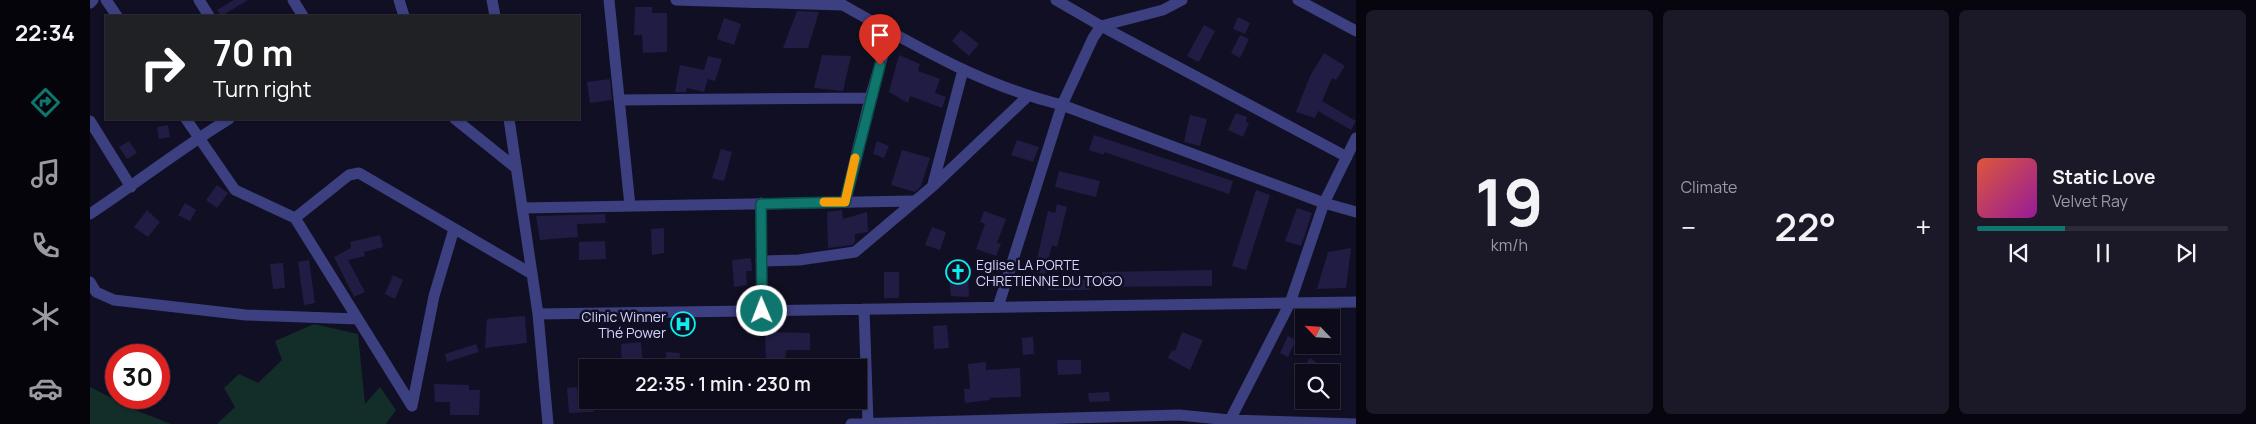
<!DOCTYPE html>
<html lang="en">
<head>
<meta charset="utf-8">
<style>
	body { margin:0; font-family:Manrope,sans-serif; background:#1b1927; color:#f1f3f6; height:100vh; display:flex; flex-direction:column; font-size:19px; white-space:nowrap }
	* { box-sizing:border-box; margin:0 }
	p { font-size:16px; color:#9a9ba2 }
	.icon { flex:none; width:28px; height:28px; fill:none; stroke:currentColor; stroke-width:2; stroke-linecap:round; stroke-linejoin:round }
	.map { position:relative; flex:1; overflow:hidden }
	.sheet { display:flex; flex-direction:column; gap:10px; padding:10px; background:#07060e; width:900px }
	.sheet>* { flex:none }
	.top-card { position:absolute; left:15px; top:15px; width:475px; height:105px; border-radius:0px; box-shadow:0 1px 4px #0004,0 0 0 1px #2d2b39; background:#202124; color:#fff; overflow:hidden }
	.needle { width:32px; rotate:295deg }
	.tools { position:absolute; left:1205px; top:309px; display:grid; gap:10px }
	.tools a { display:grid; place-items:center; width:45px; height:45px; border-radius:0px; background:#0d0b1a; box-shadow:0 1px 4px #0004,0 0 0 1px #2d2b39; font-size:25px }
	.speed { position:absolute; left:15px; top:344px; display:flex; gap:10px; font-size:25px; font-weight:700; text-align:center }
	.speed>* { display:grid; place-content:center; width:65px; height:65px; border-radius:50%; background:#0d0b1a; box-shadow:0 1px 4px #0004,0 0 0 1px #2d2b39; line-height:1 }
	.speed .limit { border:8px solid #d22; background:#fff; color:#111 }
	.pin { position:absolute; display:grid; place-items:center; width:42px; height:42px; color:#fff; margin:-51px -21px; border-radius:50% 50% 50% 0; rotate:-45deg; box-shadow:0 0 5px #0007 }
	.pin .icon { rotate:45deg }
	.me { position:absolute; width:55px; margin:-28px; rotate:359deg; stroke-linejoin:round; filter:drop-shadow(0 0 4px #0008) }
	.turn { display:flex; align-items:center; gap:18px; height:105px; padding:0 25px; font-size:22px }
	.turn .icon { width:65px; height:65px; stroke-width:2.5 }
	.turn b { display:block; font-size:35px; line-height:42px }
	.big { font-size:38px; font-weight:600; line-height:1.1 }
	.sheet .widget { flex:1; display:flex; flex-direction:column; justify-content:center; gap:8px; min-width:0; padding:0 18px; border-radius:8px; background:#1b1927 }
	.sheet .dial { align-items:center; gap:0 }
	.dial b { font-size:65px; line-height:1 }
	.song { display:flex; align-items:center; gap:15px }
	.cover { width:60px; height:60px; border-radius:8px; background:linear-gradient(135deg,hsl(10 70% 55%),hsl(300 70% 35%)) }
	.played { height:5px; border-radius:2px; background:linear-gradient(90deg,#0f766e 35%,#2d2b39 35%) }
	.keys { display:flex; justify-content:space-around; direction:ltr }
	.heat { display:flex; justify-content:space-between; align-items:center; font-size:28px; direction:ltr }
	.sheet .tiles { flex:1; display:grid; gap:10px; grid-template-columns:repeat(3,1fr) }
	.trip { position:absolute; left:489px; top:359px; width:288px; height:50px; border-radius:0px; background:#0d0b1a; box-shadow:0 1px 4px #0004,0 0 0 1px #2d2b39; font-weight:600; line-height:50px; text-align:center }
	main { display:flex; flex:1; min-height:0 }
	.menu { display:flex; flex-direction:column; width:90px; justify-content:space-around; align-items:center; background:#05040a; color:#9a9ba2 }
	.menu .icon { width:35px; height:35px }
	.menu .current { color:#0f766e }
	.menu b { font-size:22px; color:#f1f3f6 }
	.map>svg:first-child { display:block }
</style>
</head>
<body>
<main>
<nav class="menu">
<b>22:34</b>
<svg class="icon current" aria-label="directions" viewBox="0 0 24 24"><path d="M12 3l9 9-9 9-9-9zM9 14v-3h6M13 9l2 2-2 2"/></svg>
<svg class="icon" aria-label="music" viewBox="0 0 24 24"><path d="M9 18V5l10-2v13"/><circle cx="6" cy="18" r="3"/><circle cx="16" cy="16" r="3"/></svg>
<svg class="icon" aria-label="phone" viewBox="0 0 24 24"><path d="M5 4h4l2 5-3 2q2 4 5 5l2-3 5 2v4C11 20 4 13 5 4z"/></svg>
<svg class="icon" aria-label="climate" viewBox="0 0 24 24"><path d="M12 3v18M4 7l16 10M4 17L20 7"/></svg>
<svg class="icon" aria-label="car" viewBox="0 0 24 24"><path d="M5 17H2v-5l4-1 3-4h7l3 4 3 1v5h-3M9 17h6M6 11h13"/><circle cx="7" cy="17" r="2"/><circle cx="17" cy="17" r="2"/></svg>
</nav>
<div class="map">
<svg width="1266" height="424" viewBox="0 0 1266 424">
	<rect width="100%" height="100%" fill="#110f23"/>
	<path fill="#132d29" d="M224,324L268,334L275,404L290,387L306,410L296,424H127L145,407L134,388L149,374L168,383L192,360L185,341Z
		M0,387L48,411L81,424H0Z"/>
	<path fill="#211c43" d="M144,0H158L131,16L127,10Z
		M545,7H562V13H577V52L553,53L552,35H544Z
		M707,11L729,12L718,48H693Z
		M1148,17L1160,23L1155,34L1143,29Z
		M634,18L651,24L644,45L627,39Z
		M1114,25L1125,31L1109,62L1097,56Z
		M871,30L889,44L879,56L862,41Z
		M1150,35L1159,39L1150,58L1141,53Z
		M1234,53L1255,66L1246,80L1242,78L1232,101L1266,121L1261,130L1228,111L1225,118L1206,112L1220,76Z
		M732,55L761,56L753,91L724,88Z
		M809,55L830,64L828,71L850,79L845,93L856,97L852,108L820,96L818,103L799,92Z
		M618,56L632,59L625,81L618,79L614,92L597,88L596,92H585L590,65L614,70Z
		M520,79L522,100L500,103L497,82Z
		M1146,113L1157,117L1156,122L1159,123L1153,137L1138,130Z
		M1100,115L1117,119L1110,146L1094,142Z
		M78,125L80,137L69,139L67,127Z
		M1004,135L1143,181L1139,194L1014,152V155L999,150Z
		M927,140L949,147L943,162L921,155Z
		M39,141L47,153L37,159L29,147Z
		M787,141L799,146L794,158L783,154Z
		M631,149L642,152L634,181L622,178Z
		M812,150L840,158L831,186L825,192L801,185Z
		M969,171L1010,181L1006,197L965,187Z
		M127,185L138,193L127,208L116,200Z
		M1166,190L1180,195L1156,270L1142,266Z
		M95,203L106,210L100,221L88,215Z
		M967,204L977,207L967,247L962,245L955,274L944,272L958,211L965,213Z
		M1207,208L1222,213L1211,246L1195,241Z
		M57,210L70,222L58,237L44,227Z
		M752,210L753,219L777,212L778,232L765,234V242L762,245L738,248L737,212Z
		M894,211L916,219L907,243L911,244L906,256L886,249L895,224L890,222Z
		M515,214L516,223L487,224L488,237L450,240L446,216Z
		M842,227L856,232L850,250L835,245Z
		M574,228V253L562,255L561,229Z
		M290,235L293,247L274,252L275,256L258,260L275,292L264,297L244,257L261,248L260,242Z
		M515,241L516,259L489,260V242Z
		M1261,248L1256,288L1227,289L1238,252Z
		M661,258L662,271H656L657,285L644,287L642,260Z
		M219,260L225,303L214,305L208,262Z
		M193,263L195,288L183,289L180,264Z
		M878,263L879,297L861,296L857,264Z
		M1122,270V286L1000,287V290H958V279L1012,278V272Z
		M794,272H809V298H794Z
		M303,275L313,280L305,299L295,294Z
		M435,316L437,343L395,348L397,319Z
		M857,325L859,348L844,349L843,326Z
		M675,332L720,333V350H696L695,368H681V362H676Z
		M1092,332L1113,340L1100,370L1078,358L1082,350L1085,351Z
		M1198,336L1206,340L1198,357L1190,353Z
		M943,337L944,354L933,355L932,338Z
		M551,342L553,368H532L531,344Z
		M386,344L389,352L357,362L355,354Z
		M576,352L590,353L589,367H576Z
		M1220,358L1230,365L1224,372H1210Z
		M967,360H991V374L968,375Z
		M896,362V370L930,368L931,397L899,398L900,400L875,403L874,389H880L878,364Z
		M344,384L379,385V390H390L389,415H360V402H345Z
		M487,387L488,396H498V400H503L504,412L479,413L477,388Z
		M1019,392L1020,401L999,402L998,393Z"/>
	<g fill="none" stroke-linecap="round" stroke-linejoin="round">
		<path stroke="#3d4080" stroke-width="11" d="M16,0L27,16
			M109,0L119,16
			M203,0L213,16
			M309,0L314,16
			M402,0L405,16
			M519,0L540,206
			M586,0L752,5
			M744,0C817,41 889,85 972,105L1234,203L1266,212
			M966,0L1011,26L1257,157
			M1208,0L1266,31
			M0,3L3,0
			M529,100L780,98
			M96,119L145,190L205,218L322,406
			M365,119L426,168
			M419,119L448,314L458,424
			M0,121L41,187
			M843,184L873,70
			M755,202L780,98L800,32
			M671,203L672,311
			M432,208L823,201
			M0,214C47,183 91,148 139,119
			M205,218L259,175L269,173L442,274
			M671,261L709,260L765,252L843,186L937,97
			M0,282L6,292L24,300L156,315L268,319
			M908,307L972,105L1003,38L1011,26L1073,10L1092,0
			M774,309L778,423
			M448,314L1266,302
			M322,406L344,296L364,229
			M1140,420L1200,303L1234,203L1266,138
			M761,424L1089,415L1140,420L1266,424"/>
	</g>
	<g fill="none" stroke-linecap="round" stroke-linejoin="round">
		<g stroke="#0a4d48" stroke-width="12">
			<path id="route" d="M672,311L671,204L755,202L790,65"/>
		</g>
		<use href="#route" stroke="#0f766e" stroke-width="9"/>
		<path stroke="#f59e0b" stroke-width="9" d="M734,202H755L765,158"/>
	</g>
	<defs>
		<g id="church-ring" transform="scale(1.25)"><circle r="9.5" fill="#110f23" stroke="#0cedf0" stroke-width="1.5"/><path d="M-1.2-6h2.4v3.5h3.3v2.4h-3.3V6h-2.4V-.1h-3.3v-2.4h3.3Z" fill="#0cedf0"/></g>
		<g id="hospital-ring" transform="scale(1.25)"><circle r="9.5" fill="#110f23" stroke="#0cedf0" stroke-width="1.5"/><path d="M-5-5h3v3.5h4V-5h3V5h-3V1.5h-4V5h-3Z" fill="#0cedf0"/></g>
	</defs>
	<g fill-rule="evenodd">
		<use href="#church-ring" x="868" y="272"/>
		<use href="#hospital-ring" x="593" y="324"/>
	</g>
	<g text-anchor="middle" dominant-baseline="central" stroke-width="5" stroke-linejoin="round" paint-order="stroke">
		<g font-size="14" fill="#d5d3fd" stroke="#110f23" text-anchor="start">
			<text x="886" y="264">Eglise LA PORTE<tspan x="886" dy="16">CHRETIENNE DU TOGO</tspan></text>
			<text x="576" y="316" text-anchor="end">Clinic Winner<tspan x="576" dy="16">Thé Power</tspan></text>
		</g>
	</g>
</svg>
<div class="tools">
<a><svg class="needle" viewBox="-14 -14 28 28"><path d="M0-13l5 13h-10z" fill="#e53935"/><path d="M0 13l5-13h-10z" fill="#9a9ba2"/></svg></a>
<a><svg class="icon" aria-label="search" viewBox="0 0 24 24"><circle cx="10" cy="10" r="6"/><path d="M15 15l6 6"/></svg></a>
</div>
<div class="speed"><div class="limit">30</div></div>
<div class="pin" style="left:790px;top:65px;background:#d93025"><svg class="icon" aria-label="arrive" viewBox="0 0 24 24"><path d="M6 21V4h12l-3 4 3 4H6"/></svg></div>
<svg class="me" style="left:672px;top:311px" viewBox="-20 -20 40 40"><circle r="17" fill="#0f766e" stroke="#fff" stroke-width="3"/><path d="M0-11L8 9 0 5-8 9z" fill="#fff"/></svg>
<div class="trip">22:35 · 1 min · 230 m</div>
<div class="top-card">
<div class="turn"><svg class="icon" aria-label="right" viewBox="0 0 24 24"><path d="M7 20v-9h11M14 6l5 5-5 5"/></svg><div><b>70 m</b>Turn right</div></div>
</div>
</div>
<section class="sheet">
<div class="tiles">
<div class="widget dial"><b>19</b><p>km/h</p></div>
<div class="widget"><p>Climate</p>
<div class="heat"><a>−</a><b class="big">22°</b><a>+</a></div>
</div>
<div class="widget">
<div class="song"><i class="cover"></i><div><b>Static Love</b><p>Velvet Ray</p></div></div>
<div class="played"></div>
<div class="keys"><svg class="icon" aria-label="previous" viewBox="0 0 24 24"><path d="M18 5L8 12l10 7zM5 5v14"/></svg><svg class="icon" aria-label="pause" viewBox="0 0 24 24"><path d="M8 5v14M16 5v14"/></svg><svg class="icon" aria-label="next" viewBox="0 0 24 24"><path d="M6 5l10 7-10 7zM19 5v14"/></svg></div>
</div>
</div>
</section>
</main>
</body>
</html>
